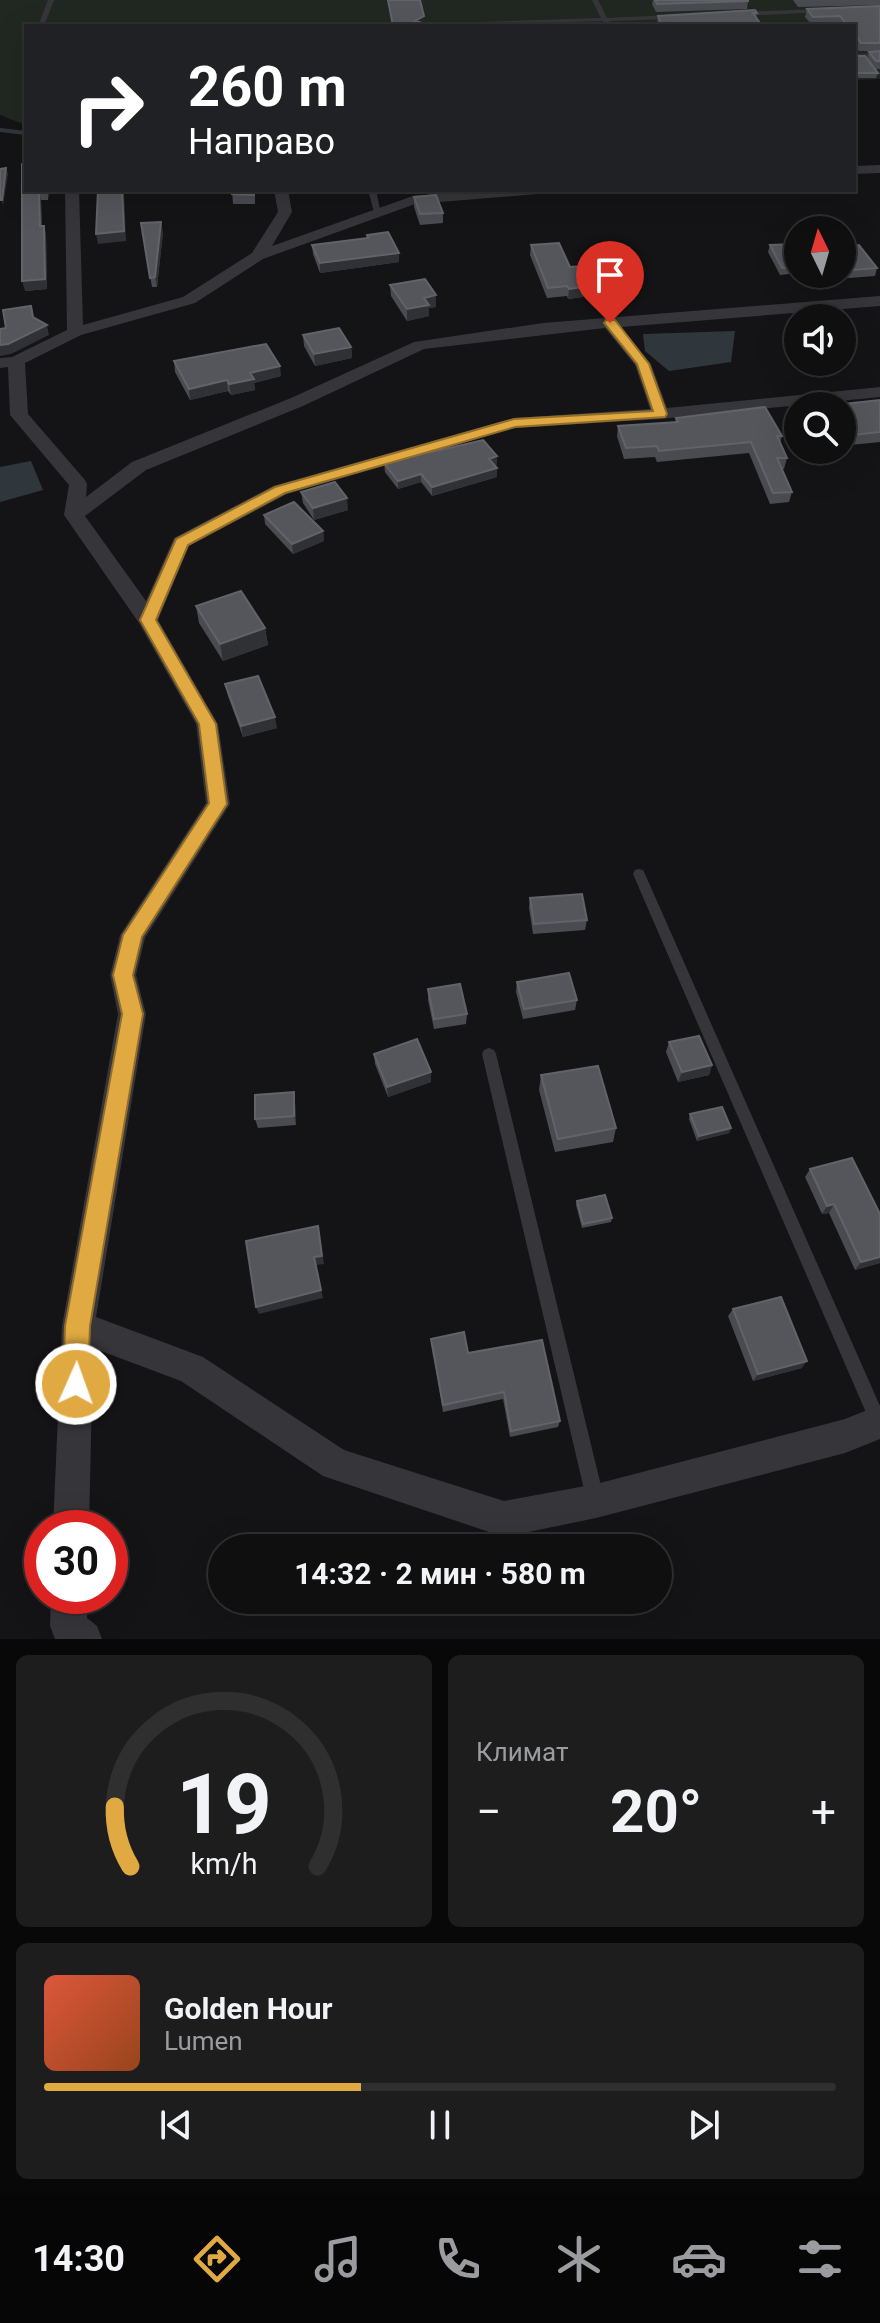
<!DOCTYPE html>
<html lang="ru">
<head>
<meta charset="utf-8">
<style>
	body { margin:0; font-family:Roboto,sans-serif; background:#1d1d1e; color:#f1f3f6; height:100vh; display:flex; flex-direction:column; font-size:30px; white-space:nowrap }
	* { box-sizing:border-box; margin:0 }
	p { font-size:26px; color:#9b9c9f }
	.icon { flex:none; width:44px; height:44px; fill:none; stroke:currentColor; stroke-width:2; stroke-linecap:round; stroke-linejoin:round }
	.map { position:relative; height:1639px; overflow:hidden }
	.drawer { display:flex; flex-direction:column; gap:16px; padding:16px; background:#080809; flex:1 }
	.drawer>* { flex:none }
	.hud { position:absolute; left:24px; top:24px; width:832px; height:168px; border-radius:0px; box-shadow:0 8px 32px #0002,0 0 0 2px #2f2f30; background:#202124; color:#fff; overflow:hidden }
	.needle { width:52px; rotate:355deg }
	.controls { position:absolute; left:784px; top:216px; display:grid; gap:16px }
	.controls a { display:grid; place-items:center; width:72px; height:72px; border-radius:50%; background:#0f0f10; box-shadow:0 8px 32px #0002,0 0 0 2px #2f2f30; font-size:40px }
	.speed { position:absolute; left:24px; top:1510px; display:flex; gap:16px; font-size:40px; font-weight:700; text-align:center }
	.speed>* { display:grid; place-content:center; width:104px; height:104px; border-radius:50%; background:#0f0f10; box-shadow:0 8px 32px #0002,0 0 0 2px #2f2f30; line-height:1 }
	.speed .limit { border:12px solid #d22; background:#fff; color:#111 }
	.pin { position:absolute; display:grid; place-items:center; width:68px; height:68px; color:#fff; margin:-82px -34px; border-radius:50% 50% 50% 0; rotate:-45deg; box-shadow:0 0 8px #0007 }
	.pin .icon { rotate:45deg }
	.me { position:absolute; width:88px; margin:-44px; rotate:2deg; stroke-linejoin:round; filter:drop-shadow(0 0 6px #0008) }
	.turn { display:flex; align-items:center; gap:28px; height:168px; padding:0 32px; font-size:36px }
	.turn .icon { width:104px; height:104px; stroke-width:2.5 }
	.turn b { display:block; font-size:56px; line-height:68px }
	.big { font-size:60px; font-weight:700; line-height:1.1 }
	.drawer .widget { flex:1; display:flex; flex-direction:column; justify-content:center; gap:12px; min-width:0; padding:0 28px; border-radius:12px; background:#1d1d1e }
	.drawer .dial { align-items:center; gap:0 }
	.dial svg { height:208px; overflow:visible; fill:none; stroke:#2f2f30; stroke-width:7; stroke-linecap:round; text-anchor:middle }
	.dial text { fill:#f1f3f6; stroke:none }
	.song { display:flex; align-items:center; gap:24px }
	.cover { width:96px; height:96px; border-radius:12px; background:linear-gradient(135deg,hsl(10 70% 55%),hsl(20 70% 35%)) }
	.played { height:8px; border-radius:4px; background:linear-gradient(90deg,#e1a941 40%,#2f2f30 40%) }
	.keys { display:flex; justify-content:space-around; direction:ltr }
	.heat { display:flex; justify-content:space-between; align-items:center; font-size:44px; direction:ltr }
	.drawer .tiles { flex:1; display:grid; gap:16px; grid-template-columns:1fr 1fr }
	.widget:last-child { grid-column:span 2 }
	.trip { position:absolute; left:208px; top:1534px; width:464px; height:80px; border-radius:40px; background:#0f0f10; box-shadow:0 8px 32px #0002,0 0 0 2px #2f2f30; font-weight:700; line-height:80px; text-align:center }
	.tab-bar { display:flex; height:128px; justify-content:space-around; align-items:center; background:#060606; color:#9b9c9f }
	.tab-bar .icon { width:56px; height:56px }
	.tab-bar .on { color:#e1a941 }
	.tab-bar b { font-size:36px; color:#f1f3f6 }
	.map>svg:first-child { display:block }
</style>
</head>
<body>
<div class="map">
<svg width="880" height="1639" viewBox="0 0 880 1639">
	<rect width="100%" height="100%" fill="#141416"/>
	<path fill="#212821" d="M0,0H880V79L854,80V26H26V125L0,115Z"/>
	<path fill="#2f373d" d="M735,331L731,362L669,371L645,351L643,334Z
		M31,461L43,490L0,502V467Z"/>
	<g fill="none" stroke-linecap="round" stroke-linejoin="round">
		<path stroke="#2f373d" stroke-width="4" d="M0,130L26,133"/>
		<path fill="#36363a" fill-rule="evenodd" d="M48,0H54L44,26H38Z
			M592,0H598L607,18L673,15L676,17L673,19L609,21L610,23L607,25L603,21L418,26L421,24L601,18Z
			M821,9L823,12L740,16L737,14L740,12Z
			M880,53V57L854,58V54Z
			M368,190H376L381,214L374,212Z
			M639,869L643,870L645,874L880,1406V1433L874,1431L633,874L635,870Z
			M489,1048L494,1050L496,1054L604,1498L601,1504L595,1507L589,1504L586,1498L482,1054L484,1050Z"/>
		<path fill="#36363a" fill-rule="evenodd" d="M880,165V173L854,174V166Z
			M65,190H79L83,325L183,297L252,253L278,212L274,190H288L292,212L272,246L413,196L485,190H544L537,194L415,204L263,259L195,303L81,335L25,363L28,414L85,480L87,484L86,497L132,462L291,398L414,342L543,323L880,296V306L621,327L651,364L667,408L880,387V397L660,419L515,428L287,494L189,546L158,620L218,724L230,804L145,938L136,975L146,1014L96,1317L203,1357L344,1450L504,1501L596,1484L845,1419L880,1405V1439L845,1453L596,1518L504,1537L323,1476L181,1381L93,1348L89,1528H53L62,1326L118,1014L110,975L120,935L206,803L196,724L139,623L64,515L69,485L10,415L8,367L0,368V358L12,357L67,330ZM605,328L635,365L650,409L514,418L273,486L174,538L146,601L85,516L146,470L303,406L424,349Z
			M51,1596H87V1618L97,1626L102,1639H55L50,1626Z"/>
	</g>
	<path fill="#4a4b51" d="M653,0H748V1L747,9L656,12L652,4Z
		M793,0H880V5L798,7Z
		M880,6V51H859L854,44V26H840L838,24L812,25L805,17L807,9Z
		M757,13L756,18L762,26H657V24L658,16Z
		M880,51V69H875L878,73L876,78H854V56L867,60L869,52Z
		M26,190H49L48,200H41L42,226H44L46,235L47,289L25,291Z
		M232,190H255V204H233Z
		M414,197L443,213V223L420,225L414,207Z
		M141,223L163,232L157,287H152Z
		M367,235L399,253V262L320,273L313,254L312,245L367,238Z
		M842,238L848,247L877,268L875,276L822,280L818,274H842Z
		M798,244V273L780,275L768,252L770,245Z
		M531,245L570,267L603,264L602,261L603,251L637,280L635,290L568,299L567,296L547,298L530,255Z
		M390,285L436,307L429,308V316L407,321L391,296Z
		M303,335L351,347L352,358L315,366L304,346Z
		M174,361L281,376L254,383L255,390L231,395L228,391L190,400L175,372Z
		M880,400V442L850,445L847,439L842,440V406Z
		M676,418L782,436L780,443L787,458L784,469H782L792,492L789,502L770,504L749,453L657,462L655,457L624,459L617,436L618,426L675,422Z
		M497,456V465H495L497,477L432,496L421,482L398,489L385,472L384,463Z
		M301,492L348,510L314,520L303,503Z
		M264,515L323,531L324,541L293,554L265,524Z
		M196,606L265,628L268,645L223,661L199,623Z
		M225,684L277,728L243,737L228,696Z
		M530,898L587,920L585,930L533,934L529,908Z
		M517,982L577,1000L575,1010L523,1019L516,992Z
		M428,989L467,1014L466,1024L434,1029L428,1000Z
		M669,1042L712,1065L709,1075L678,1082L666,1052Z
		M374,1054L431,1072V1082L388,1097L375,1064Z
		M541,1075L616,1128L613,1142L555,1152L539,1090Z
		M295,1101L296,1125L258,1128L255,1119Z
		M690,1114L731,1128L729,1133L697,1141L689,1119Z
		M810,1169L880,1214V1263L855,1270L829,1213L822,1214L805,1177Z
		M577,1201L612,1218L611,1222L582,1228L576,1205Z
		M733,1309L802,1368L753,1381L728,1316Z
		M431,1339L468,1353L560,1421L558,1427L510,1437L503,1399L443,1412Z"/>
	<path fill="#303135" d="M6,168L8,174L3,206L2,200Z
		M122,190H124L126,241L98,244L96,234Z
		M410,190H431V191L410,194Z
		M39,191L41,200L42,236L40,226Z
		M161,222L163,232L157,287L155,277Z
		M44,226L46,235L47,289L25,291L22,281Z
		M399,253V262L320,273V263Z
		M637,280L635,290L568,299L569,289Z
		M436,295V307L429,308V316L407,321V309L424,298Z
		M47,325L49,335L11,354L0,356V345Z
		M351,347L352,358L315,366L314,354Z
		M280,366L281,376L254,383L255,390L231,395L229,384L250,373Z
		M227,380L228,391L190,400L189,389Z
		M497,456V465L488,467L489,459Z
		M497,468V477L432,496V487Z
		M421,474V482L398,489V481Z
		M347,498L348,510L314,520L313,508Z
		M323,531L324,541L293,554L292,544Z
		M265,628L268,645L223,661L220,644Z
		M275,717L277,728L243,737L241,726Z
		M712,1065L709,1075L678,1082L682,1072Z
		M431,1072V1082L388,1097L387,1087Z
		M294,1092L295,1101L296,1125L294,1116Z
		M731,1128L729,1133L697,1141L699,1136Z
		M834,1204L829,1213L822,1214L827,1206Z
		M318,1226L324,1264L316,1265L323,1298L259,1314L256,1307Z
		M880,1257V1263L855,1270L861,1262Z
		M807,1361L802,1368L753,1381L758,1374Z"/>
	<path fill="#54565b" stroke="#616369" stroke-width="2" d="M388,0H420L424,16L415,21L426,24V26H393Z
		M655,0H748V1L657,4Z
		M880,6V43H861L854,33V26H848L840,16L813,17L807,9Z
		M755,10L757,13H753L762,26H662L658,16Z
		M880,51V61H876L869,52Z
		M854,56H865L878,73H854Z
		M26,163V190H46L39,191L40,226H44L45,279L22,281V164Z
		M6,168L2,200H0V169Z
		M98,190H122L124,231L96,234Z
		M232,190H254V195L232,194Z
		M436,195L443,213L420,214L414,197Z
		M161,222L155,277L150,278L141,223Z
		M388,232L399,253L320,263L312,245L368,238L367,235Z
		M842,238L848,247L859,245L877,268L842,271Z
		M559,243L570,267L609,264L603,251L622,250L637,280L569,289L567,286L548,288L531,245Z
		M798,244V266L782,268L770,245Z
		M425,279L436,295L424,298L429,305L407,309L390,285Z
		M31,306L33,317L47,325L8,344L0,345V329L6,328L3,310Z
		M339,328L351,347L314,354L303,335Z
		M266,344L280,366L250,373L254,379L229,384L227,380L189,389L174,361Z
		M880,400V432L853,435L850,429L842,430V406H825Z
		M765,407L782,436H777L787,458H777L792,492L773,493L751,442L659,451L657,446L626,448L618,426L678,422L676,418Z
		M483,440L497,456L489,459L497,468L432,487L421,474L398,481L384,463Z
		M335,482L347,498L313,508L301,492Z
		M294,502L323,531L292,544L264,515Z
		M241,591L265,628L220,644L196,606Z
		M258,676L275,717L241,726L225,684Z
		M582,894L587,920L534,924L530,898Z
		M569,973L577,1000L524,1009L517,982Z
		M460,984L467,1014L434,1019L428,989Z
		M699,1036L712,1065L682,1072L669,1042Z
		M417,1039L431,1072L387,1087L374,1054Z
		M598,1066L616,1128L558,1139L541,1075Z
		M294,1092V1116L255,1119V1095Z
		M722,1107L731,1128L699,1136L690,1114Z
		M852,1158L880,1214V1257L861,1262L834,1204L827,1206L810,1169Z
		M605,1195L612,1218L583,1224L577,1201Z
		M318,1226L322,1256L314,1257L321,1290L256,1307L246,1241Z
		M781,1297L807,1361L758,1374L733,1309Z
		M464,1332L468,1353L542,1340L560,1421L511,1431L504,1392L443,1405L431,1339Z"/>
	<path fill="#e1a941" stroke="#926e2a" stroke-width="2" d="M606,320H615L649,364L667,414L665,417L515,427L285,493L188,545L156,620L216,724L227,804L142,937L133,975L143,1014L90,1326L88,1384L85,1393L76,1396L67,1393L63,1384L65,1326L122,1014L113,975L123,935L209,803L199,724L140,620L176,539L275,487L514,419L653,411L637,364L604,323Z"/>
</svg>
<div class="controls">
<a><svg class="needle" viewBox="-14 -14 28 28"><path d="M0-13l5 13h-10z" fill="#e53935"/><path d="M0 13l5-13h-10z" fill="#9b9c9f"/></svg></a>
<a><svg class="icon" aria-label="sound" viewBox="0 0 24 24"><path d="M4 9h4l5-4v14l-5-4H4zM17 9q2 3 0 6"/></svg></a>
<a><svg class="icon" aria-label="search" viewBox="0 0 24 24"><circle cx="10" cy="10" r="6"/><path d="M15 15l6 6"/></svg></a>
</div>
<div class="speed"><div class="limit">30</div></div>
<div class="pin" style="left:610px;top:323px;background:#d93025"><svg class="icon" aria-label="arrive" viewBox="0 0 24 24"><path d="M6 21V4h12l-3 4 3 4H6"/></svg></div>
<svg class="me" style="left:76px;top:1384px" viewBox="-20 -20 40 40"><circle r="17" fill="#e1a941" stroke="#fff" stroke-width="3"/><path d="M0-11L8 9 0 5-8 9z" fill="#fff"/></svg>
<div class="trip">14:32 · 2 мин · 580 m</div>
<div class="hud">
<div class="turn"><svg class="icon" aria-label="right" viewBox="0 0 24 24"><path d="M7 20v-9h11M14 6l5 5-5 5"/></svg><div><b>260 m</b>Направо</div></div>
</div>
</div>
<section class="drawer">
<div class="tiles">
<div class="widget dial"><svg viewBox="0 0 100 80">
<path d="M14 69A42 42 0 1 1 86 69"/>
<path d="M14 69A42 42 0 0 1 8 46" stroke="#e1a941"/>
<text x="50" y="56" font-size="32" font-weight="700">19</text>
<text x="50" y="72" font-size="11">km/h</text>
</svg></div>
<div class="widget"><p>Климат</p>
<div class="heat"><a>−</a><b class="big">20°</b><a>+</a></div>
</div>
<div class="widget">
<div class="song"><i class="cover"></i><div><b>Golden Hour</b><p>Lumen</p></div></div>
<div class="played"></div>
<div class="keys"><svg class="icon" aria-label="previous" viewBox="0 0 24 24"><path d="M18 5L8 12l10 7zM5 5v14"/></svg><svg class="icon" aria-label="pause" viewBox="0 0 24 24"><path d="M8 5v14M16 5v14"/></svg><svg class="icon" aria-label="next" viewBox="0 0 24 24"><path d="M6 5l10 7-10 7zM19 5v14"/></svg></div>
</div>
</div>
</section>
<nav class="tab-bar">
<b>14:30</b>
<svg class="icon on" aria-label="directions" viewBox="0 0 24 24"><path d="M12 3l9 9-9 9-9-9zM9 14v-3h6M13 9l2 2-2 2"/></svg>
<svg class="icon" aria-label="music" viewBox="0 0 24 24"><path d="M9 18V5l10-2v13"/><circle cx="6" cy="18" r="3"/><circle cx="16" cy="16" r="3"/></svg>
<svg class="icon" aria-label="phone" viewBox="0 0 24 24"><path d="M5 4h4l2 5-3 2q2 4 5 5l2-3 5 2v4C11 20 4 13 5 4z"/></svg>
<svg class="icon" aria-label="climate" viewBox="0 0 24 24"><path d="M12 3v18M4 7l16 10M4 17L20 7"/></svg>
<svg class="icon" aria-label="car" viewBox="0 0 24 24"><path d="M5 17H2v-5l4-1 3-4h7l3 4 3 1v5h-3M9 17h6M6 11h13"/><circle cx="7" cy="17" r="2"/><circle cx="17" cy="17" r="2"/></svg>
<svg class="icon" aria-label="filters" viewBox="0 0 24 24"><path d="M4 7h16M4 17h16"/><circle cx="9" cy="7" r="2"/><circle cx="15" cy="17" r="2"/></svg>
</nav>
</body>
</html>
